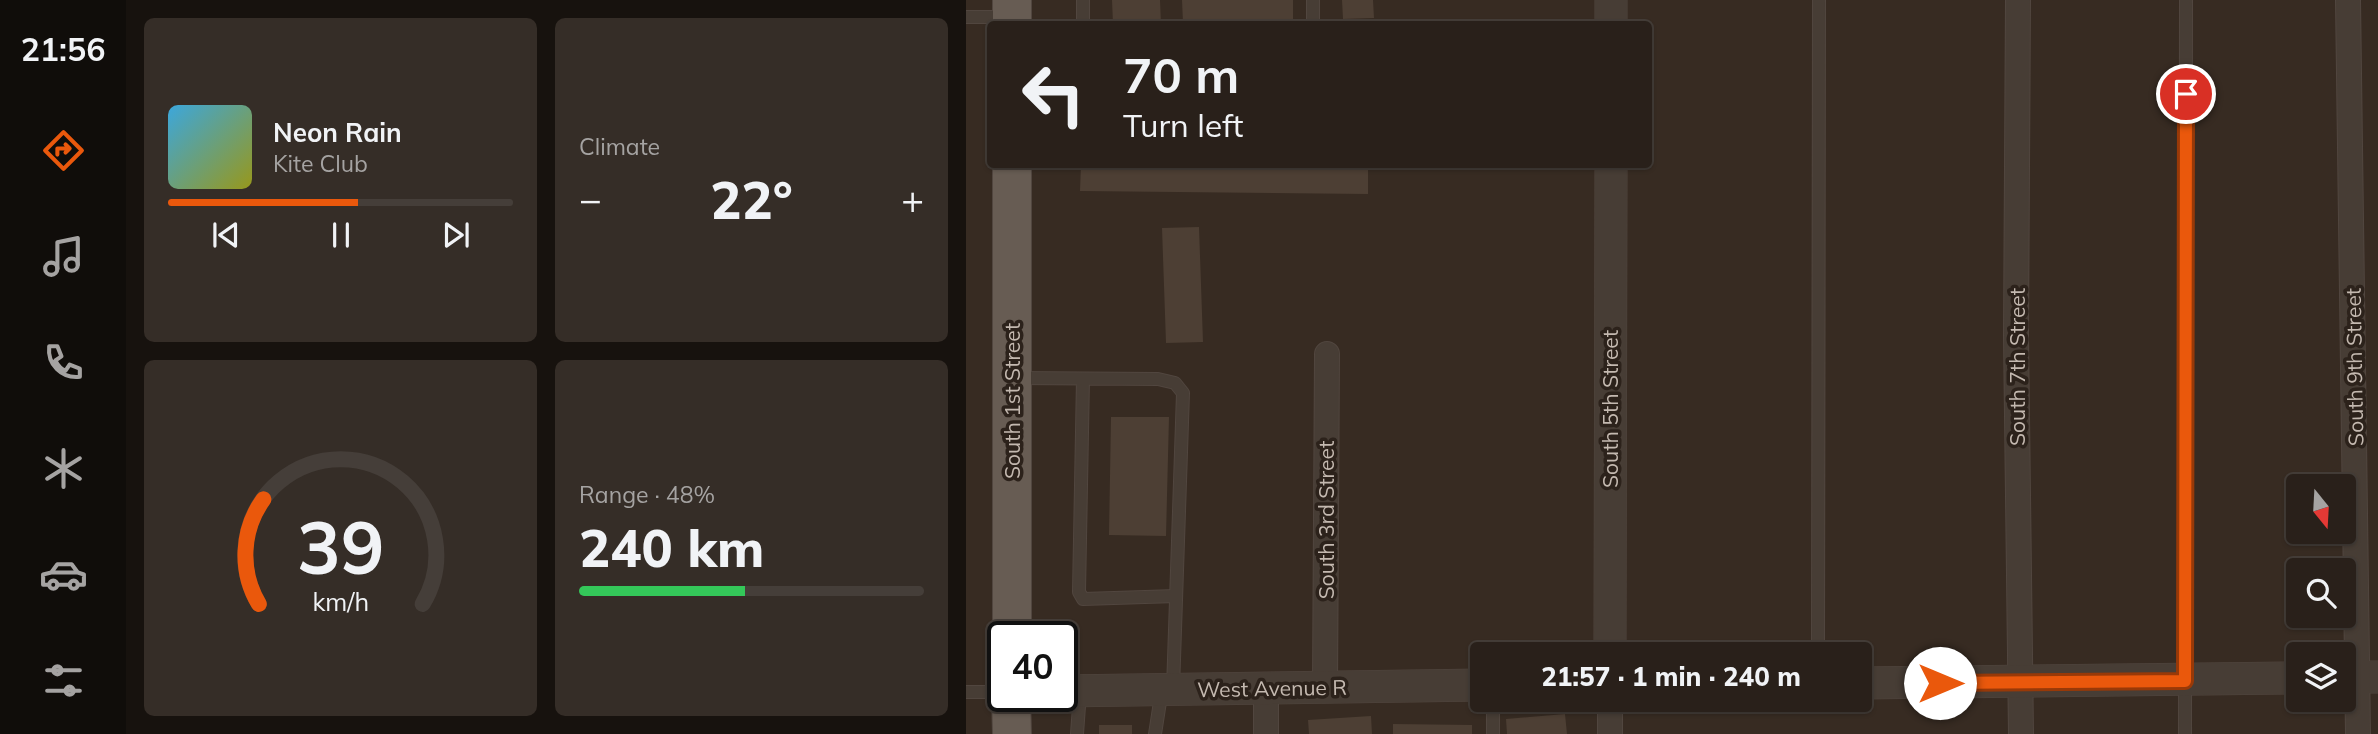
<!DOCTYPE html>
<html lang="en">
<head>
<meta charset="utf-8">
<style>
	body { margin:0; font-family:Mulish,sans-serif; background:#352d27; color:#f1f3f6; height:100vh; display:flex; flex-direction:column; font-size:26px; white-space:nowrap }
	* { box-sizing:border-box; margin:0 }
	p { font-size:23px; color:#a5a3a2 }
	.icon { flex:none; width:38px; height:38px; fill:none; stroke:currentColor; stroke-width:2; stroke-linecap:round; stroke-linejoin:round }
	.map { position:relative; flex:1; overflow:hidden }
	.details { display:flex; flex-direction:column; gap:18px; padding:18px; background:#17120e; width:840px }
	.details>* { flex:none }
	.hud { position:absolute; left:21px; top:21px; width:665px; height:147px; border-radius:7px; box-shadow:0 2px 5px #0004,0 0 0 2px #453e39; background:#29201a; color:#f1f3f6; overflow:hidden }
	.needle { width:46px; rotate:162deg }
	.buttons { position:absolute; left:1320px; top:474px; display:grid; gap:14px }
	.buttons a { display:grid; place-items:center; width:70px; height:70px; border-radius:7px; background:#29201a; box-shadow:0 2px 5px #0004,0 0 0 2px #453e39; font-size:35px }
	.speed { position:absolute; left:21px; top:621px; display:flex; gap:14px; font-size:35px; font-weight:700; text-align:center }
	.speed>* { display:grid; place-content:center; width:91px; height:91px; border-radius:50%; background:#29201a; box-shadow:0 2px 5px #0004,0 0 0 2px #453e39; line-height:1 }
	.speed .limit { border:4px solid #111; border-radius:10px; background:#fff; color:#111 }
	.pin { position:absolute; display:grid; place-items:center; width:60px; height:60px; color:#fff; margin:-30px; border:4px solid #fff; border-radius:50%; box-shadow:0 2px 7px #0007 }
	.me { position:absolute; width:77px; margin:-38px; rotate:90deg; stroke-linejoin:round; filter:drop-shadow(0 0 5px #0008) }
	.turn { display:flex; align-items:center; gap:24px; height:147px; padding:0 21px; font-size:32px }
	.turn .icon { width:91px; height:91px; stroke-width:2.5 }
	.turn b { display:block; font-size:49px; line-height:60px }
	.big { font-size:52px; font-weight:800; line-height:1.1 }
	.details .card { flex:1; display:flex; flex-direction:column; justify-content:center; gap:10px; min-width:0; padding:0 24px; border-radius:10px; background:#352d27 }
	.details .dial { align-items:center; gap:0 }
	.dial svg { height:182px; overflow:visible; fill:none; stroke:#453e39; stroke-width:7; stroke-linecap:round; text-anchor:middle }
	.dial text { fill:#f1f3f6; stroke:none }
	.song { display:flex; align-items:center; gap:21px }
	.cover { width:84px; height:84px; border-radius:10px; background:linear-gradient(135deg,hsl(200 70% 55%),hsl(60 70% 35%)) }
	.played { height:7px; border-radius:4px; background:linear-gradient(90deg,#ea580c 55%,#453e39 55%) }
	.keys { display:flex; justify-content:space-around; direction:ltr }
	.heat { display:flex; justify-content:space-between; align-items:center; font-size:38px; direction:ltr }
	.charge { height:10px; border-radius:5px; background:linear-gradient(90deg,#34c759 48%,#453e39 0) }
	.details .tiles { flex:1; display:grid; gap:18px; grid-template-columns:repeat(2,1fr) }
	.trip { position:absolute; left:504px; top:642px; width:402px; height:70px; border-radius:7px; background:#29201a; box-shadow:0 2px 5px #0004,0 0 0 2px #453e39; font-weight:800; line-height:70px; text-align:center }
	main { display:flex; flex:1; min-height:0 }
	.dock { display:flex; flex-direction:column; width:126px; justify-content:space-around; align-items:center; background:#100d0a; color:#a5a3a2 }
	.dock .icon { width:49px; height:49px }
	.dock .on { color:#ea580c }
	.dock b { font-size:32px; color:#f1f3f6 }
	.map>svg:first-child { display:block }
</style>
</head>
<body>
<main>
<nav class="dock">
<b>21:56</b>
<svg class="icon on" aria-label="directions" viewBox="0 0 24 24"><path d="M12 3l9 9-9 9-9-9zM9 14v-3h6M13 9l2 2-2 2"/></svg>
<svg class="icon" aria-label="music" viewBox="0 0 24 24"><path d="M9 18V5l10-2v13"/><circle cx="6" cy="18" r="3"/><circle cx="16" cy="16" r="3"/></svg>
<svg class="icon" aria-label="phone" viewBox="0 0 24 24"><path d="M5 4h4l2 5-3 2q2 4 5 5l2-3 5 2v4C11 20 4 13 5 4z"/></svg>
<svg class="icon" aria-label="climate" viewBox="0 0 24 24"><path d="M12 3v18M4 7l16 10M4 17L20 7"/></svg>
<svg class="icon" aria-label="car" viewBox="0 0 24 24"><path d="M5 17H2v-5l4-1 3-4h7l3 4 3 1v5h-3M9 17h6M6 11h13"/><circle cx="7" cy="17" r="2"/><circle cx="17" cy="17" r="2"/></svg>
<svg class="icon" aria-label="filters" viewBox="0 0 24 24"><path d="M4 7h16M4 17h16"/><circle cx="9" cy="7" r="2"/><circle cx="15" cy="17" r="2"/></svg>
</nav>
<section class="details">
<div class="tiles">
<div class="card">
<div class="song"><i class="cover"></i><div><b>Neon Rain</b><p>Kite Club</p></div></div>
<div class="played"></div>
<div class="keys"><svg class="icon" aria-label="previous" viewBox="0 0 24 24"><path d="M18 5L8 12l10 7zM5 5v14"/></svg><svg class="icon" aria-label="pause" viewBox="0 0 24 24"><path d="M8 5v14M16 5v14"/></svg><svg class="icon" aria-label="next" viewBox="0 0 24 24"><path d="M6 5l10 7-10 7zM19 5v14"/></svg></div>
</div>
<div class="card"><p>Climate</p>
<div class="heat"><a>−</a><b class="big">22°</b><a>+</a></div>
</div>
<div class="card dial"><svg viewBox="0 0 100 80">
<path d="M14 69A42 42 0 1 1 86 69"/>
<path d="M14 69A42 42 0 0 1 16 23" stroke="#ea580c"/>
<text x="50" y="56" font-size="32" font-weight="700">39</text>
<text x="50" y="72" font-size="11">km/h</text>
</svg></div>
<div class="card"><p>Range · 48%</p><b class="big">240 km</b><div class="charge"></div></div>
</div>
</section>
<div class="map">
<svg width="1412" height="734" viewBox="0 0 1412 734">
	<rect width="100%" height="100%" fill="#372b22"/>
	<path fill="#4d3f34" d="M146,0H194L195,24H147Z
		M216,0H327V20L217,23Z
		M376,0H407L408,18L377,19Z
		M115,164H402V194L114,191Z
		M233,227L237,342L200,343L196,228Z
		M145,417H203L200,536L143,535Z
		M599,714L601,734H541L540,719Z
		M405,716L406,734H343L342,720Z
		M427,724L506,725V734H427Z
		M133,725H166V734H133Z"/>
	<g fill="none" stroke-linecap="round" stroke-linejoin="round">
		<g stroke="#51463f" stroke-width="14">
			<path id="service" d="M117,0V24
				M0,17H42
				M347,24V0
				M50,378L192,379L209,383L217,393L207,689
				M117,379L113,592L117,599L210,596
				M852,654L853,0
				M0,692H37
				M111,734L114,692
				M189,734L196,689
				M527,734V700
				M1219,734L1220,0"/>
		</g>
		<g stroke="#51463f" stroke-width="26">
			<path id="minor" d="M1052,0L1050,336L1055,734
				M1382,0L1392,734
				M359,687L361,354
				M300,688V734
				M644,700V734"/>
		</g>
		<g stroke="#51463f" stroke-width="33">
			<path id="tertiary" d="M645,24V0
				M644,654L645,164
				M1377,677H1412
				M894,683L1332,678
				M96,691L516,685"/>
		</g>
		<g stroke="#51463f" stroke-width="40">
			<path id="primary" d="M46,24V0
				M46,637V164
				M45,696L46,734"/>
		</g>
		<use href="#service" stroke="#473d35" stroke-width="12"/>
		<use href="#minor" stroke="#473d35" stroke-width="24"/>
		<use href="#tertiary" stroke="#473d35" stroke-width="32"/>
		<use href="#primary" stroke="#675c53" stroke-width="38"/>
	</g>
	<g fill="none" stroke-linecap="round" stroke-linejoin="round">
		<g stroke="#983908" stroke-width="18">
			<path id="route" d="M974,683L1219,681L1220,94"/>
		</g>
		<use href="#route" stroke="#ea580c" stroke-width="12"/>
	</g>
	<g text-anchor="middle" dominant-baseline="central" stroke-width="7" stroke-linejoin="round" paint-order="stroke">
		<g font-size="21" fill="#c4b9b0" stroke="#2c221b">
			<text transform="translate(1051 367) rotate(-90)">South 7th Street</text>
			<text transform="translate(1388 367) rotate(-91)">South 9th Street</text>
			<text transform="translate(46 401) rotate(-90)">South 1st Street</text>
			<text transform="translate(644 409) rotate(-90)">South 5th Street</text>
			<text transform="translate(360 520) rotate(-90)">South 3rd Street</text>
			<text transform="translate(306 688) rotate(-1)">West Avenue R</text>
		</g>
	</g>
</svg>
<div class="buttons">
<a><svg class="needle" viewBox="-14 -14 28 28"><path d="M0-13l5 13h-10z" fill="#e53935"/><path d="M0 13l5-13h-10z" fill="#a5a3a2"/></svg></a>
<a><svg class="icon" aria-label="search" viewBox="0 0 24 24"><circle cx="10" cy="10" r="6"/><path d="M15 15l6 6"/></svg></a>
<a><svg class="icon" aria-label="layers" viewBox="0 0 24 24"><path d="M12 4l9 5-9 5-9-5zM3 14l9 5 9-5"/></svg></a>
</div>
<div class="speed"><div class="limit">40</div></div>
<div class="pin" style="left:1220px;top:94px;background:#d93025"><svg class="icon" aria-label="arrive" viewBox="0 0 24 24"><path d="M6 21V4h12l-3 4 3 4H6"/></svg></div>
<svg class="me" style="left:974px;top:683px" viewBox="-20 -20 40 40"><circle r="19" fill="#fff"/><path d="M0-13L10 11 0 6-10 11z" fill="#ea580c"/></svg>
<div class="trip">21:57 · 1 min · 240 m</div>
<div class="hud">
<div class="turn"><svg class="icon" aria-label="left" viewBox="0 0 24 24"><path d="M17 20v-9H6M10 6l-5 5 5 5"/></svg><div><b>70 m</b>Turn left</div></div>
</div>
</div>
</main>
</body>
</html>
